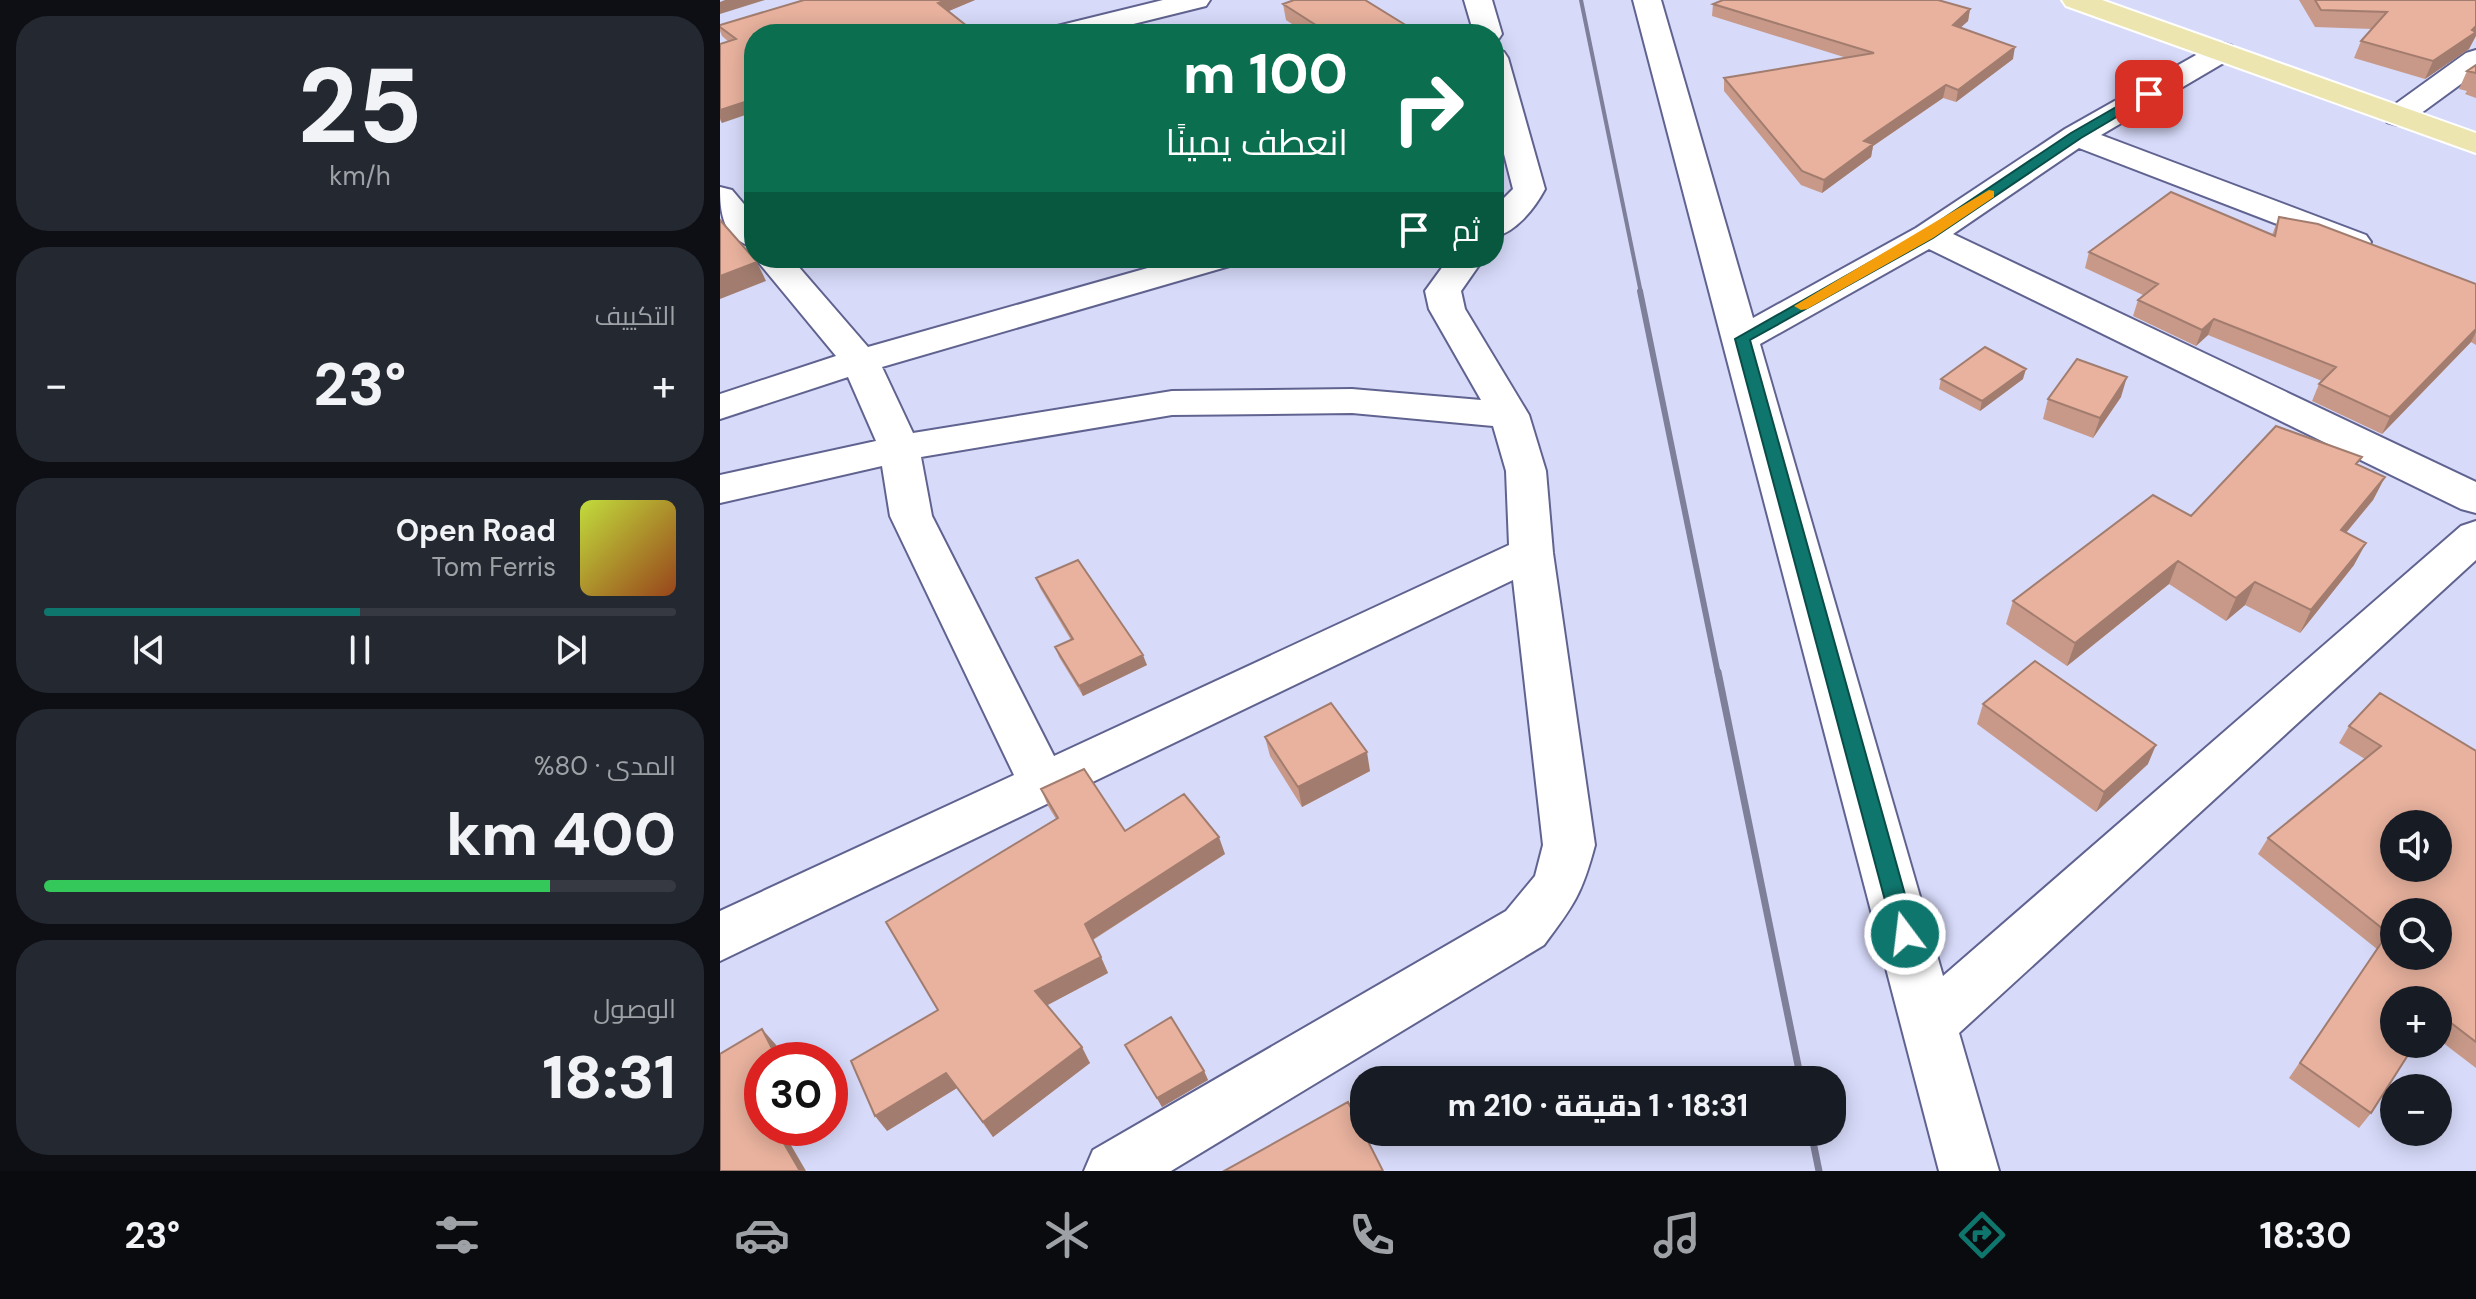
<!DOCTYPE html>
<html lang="ar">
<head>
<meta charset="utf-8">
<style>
	body { margin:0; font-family:"DM Sans",Cairo,sans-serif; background:#242831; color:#f1f3f6; direction:rtl; height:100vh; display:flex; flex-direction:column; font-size:30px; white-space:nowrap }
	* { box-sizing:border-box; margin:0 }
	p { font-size:26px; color:#9ea1a6 }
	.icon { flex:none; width:44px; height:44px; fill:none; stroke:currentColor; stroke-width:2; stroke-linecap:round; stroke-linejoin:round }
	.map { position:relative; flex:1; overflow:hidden; direction:ltr }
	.details { display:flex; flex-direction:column; gap:16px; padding:16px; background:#0d0f14; width:720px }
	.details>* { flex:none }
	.hud { position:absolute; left:24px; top:24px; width:760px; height:244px; border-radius:32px; box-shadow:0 4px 20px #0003; direction:rtl; background:#0b6e4f; color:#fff; overflow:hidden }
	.fabs { position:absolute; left:1660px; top:810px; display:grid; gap:16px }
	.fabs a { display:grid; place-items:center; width:72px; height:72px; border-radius:50%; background:#171b24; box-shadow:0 4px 20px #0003; font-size:40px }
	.speed { position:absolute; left:24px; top:1042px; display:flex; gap:16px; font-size:40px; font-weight:700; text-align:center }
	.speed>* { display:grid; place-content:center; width:104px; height:104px; border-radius:50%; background:#171b24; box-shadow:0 4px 20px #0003; line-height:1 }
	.speed .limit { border:12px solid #d22; background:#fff; color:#111 }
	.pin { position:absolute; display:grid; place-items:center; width:68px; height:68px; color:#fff; margin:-34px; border-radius:16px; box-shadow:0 4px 12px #0006 }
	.me { position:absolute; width:88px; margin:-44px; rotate:345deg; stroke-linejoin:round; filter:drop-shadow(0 0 6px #0008) }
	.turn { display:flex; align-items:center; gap:28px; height:168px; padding:0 24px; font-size:36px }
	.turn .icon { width:104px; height:104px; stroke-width:2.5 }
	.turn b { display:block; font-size:56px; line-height:68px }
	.then { display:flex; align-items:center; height:76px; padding:0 24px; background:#0003; gap:16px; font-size:30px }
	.big { font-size:60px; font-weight:800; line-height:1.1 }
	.details .tile { flex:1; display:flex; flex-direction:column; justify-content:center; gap:12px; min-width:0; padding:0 28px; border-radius:32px; background:#242831 }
	.details .dial { align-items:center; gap:0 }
	.dial b { font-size:104px; line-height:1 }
	.song { display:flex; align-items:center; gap:24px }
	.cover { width:96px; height:96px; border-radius:12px; background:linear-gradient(135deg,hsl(70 70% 55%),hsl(20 70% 35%)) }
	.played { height:8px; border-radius:4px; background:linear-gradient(90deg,#0f766e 50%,#363941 50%) }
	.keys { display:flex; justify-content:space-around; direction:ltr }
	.heat { display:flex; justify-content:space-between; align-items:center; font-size:44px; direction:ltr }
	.charge { height:12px; border-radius:6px; background:linear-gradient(90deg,#34c759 80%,#363941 0) }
	.trip { position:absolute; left:630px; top:1066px; width:496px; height:80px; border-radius:32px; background:#171b24; box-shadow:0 4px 20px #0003; font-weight:800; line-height:80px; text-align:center; direction:rtl }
	.dock { display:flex; height:128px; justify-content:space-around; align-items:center; background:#090b0e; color:#9ea1a6 }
	.dock .icon { width:56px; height:56px }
	.dock .active { color:#0f766e }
	.dock b { font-size:36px; color:#f1f3f6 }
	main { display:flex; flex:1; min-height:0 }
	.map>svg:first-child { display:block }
</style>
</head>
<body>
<main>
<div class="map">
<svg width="1756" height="1171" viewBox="0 0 1756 1171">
	<rect width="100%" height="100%" fill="#d7daf9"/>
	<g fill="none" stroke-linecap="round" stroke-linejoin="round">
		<g stroke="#60638f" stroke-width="4">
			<path id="minor" d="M443,0H490L486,6L373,34H325L329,28Z
				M744,0H772L782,34L778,40L774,41V34H754Z
				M913,0H941L1033,318L1196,228L1345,129L1492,46L1502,43L1512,46L1516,52L1512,58L1381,135L1646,235L1651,242L1646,249L1634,252L1622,249L1359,148L1233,234L1756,482V513L1741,509L1209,249L1040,344L1223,976L1741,526L1756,521V560L1239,1033L1279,1171H1219Z
				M774,49L784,52L788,58L825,189C815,208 796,232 774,237V208L793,189L774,115Z
				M1756,50V73L1689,122L1678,125L1667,122L1663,116L1667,110L1746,53Z
				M0,187L12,190L34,216V247C3,239 0,214 0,187Z
				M35,258H71L148,347L463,258H518L513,265L162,367L193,433L452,391L632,389L761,400L709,309L705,291L729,258H764L741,291L745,309L809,415L826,471L833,553L875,845C862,894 854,905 824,945L451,1171H364L373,1150L786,911L815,876L823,845L793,580L0,961V911L294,775L170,516L162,466L0,503V475L156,441L128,377L0,419V394L116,356ZM632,413L773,426L786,471L789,545L334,756L212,516L201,457L452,415Z"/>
		</g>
		<g stroke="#fff" stroke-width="4">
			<path id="primary" d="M1342,0H1382L1756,133V153L1346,6Z"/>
		</g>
		<use href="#minor" fill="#fff" fill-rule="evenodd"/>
		<use href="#primary" fill="#ede5af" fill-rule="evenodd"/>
		<path stroke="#7e7f99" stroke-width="4" d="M861,0L921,293"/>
		<path stroke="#7e7f99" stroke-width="6" d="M920,291L998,674"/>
		<path stroke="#7e7f99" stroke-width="7" d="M998,672L1081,1080
			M1091,1132L1099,1171"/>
	</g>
	<path fill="#c89988" d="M84,0H255L228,11L34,34L2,123L0,120V44L9,42L2,36L0,31V25Z
		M1579,0H1756L1754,38L1749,49L1705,79L1634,58L1641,41L1652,29L1595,27Z
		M563,4L700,34H587L566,20Z
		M993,4L1250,9L1248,21L1241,27L1293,59L1236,102L1223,98L1153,146L1151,157L1102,193L1081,185L1004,91V78L1127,58L992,16Z
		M1756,65V98L1745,94L1747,91L1739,89L1747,71Z
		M1559,217L1756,284V345L1751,342L1662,434L1592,401L1599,384L1602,381L1488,335L1476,346L1413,316L1418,300L1423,295L1365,268L1369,252L1552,235Z
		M231,258H262L241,267Z
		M1221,379H1303L1260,411L1219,389Z
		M1401,397L1373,438L1323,419L1328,399Z
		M1638,465L1665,477L1653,500L1626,533L1634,565L1580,633L1525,605L1506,621L1449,584L1347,666L1286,624L1293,601L1471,516Z
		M316,578L427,665L363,696L339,657L335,647L351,640L320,588Z
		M1263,704L1428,764L1376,812L1257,724Z
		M1629,726L1756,751V1068L1718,1039V1000L1651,1113L1639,1128L1569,1078L1657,949L1538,854L1548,838L1645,759L1619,743Z
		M545,737L650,771L582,807L550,756Z
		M321,789L405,831L505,854L373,940L388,973L327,1005L370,1063L273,1137L237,1088L167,1131L218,1010L336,819L328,806Z
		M405,1045L484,1071L488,1080L442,1107Z"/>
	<path fill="#a27d6f" d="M5,0H45L0,14V2Z
		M226,0H255L222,14L218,3Z
		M1250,9L1248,21L1230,37L1233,25Z
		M1756,26V36L1749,49L1705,79L1713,61Z
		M1295,47L1293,59L1236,102L1238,90Z
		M1226,85L1223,98L1153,146L1151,157L1102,193L1104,180L1144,141Z
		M34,99V112L2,123L0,118V110Z
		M237,258H262L241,267Z
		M37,262L46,281L0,299V276Z
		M1494,319L1488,335L1476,346L1482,330Z
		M1756,329V332L1751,342L1662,434L1670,417Z
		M1306,369L1303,379L1260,411L1262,401Z
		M1407,377L1401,397L1373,438L1380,418Z
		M1665,477L1653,500L1609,553L1621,530Z
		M1646,543L1634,565L1580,633L1591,610Z
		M1458,561L1449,584L1347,666L1355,643Z
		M1535,582L1525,605L1506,621L1516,598Z
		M423,655L427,665L363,696L359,686Z
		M1436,745L1428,764L1376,812L1384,792Z
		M647,752L650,771L582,807L578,787Z
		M499,837L505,854L372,940L365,924Z
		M381,957L388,973L324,1007L315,991Z
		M42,1029L57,1046L64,1060H58Z
		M362,1047L370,1063L273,1137L263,1122Z
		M484,1071L488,1080L442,1107L437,1098Z
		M226,1073L237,1088L167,1131L155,1116Z
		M42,1080V1104L32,1086Z
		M55,1128H61L86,1171H80Z"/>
	<path fill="#e8b29e" stroke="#a27d6f" stroke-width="2" fill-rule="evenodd" d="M84,0H226L218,3L257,34H34V99L0,110V44L16,39L0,27V25Z
		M574,0H645L700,34H610L563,4Z
		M1003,0H1218L1250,9L1233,25L1295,47L1238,90L1226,85L1144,141L1153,144L1104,180L1082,171L1004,78L1154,53L993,4Z
		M1595,0H1756V26L1752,30L1756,32L1713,61L1641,41L1667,12L1601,10Z
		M1756,65V73L1747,71Z
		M1451,192L1555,236L1559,217L1598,224L1756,284V329L1670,417L1599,384L1616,367L1494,319L1482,330L1418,300L1438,284L1369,252Z
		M0,220L37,262L0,276Z
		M1265,347L1306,369L1262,401L1221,379Z
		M1357,359L1407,377L1380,418L1328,399Z
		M1556,426L1642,457L1636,464L1665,477L1621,530L1646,543L1591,610L1535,582L1516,598L1458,561L1355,643L1293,601L1433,495L1471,516Z
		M358,560L423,655L359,686L335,647L353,639L316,578Z
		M1315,661L1436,745L1384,792L1263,704Z
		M1660,693L1756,751V1042L1718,1013V1000H1674V1044H1695L1651,1113L1580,1063L1668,933L1548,838L1661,746L1629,726ZM1674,824H1718V868H1674ZM1674,912H1718V956H1674Z
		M611,703L647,752L578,787L545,737Z
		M364,769L405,831L464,794L499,837L365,924L381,957L315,991L362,1047L263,1122L226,1073L155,1116L131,1061L218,1010L166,922L338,818L321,789Z
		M451,1017L484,1071L437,1098L405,1045Z
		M42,1029L58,1060H42V1080L32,1086L42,1104V1128H55L80,1171H0V1054Z
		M628,1102L663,1171H504Z"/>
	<path fill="#0f766e" stroke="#0a4d48" stroke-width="2" d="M1424,91L1435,94L1361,138L1213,238L1030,340L1196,934L1193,941L1185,943L1177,941L1174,934L1015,339L1203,232L1351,133Z"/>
	<path fill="#f59e0b" d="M1269,190L1274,191V197L1213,238L1087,309L1081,310L1074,306Z"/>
</svg>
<div class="fabs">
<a><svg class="icon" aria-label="sound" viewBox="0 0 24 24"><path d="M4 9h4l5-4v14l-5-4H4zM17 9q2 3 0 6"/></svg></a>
<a><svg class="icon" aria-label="search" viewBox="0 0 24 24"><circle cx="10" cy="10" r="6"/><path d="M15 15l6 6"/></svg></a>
<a>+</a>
<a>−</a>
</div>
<div class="speed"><div class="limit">30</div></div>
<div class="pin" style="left:1429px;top:94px;background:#d93025"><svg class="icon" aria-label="arrive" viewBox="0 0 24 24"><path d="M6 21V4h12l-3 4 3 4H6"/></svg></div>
<svg class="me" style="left:1185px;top:934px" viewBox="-20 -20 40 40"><circle r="17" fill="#0f766e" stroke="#fff" stroke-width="3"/><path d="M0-11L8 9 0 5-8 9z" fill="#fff"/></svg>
<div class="trip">18:31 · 1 دقيقة · 210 m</div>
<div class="hud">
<div class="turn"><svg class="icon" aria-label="right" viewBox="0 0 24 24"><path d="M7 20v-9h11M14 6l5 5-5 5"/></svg><div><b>100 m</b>انعطف يمينًا</div></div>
<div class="then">ثم<svg class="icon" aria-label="arrive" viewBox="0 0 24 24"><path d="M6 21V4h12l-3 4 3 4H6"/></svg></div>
</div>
</div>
<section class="details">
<div class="tile dial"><b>25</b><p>km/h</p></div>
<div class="tile"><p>التكييف</p>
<div class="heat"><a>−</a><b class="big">23°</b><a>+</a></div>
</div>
<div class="tile">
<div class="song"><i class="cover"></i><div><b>Open Road</b><p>Tom Ferris</p></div></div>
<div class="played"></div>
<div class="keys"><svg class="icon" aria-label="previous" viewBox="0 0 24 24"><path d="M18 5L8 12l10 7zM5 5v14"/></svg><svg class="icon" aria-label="pause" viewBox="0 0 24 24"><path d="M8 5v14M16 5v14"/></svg><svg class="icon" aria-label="next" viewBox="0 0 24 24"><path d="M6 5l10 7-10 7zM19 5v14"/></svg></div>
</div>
<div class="tile"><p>المدى · 80%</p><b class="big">400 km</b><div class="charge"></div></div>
<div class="tile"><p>الوصول</p><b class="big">18:31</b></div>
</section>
</main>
<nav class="dock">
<b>18:30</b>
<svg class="icon active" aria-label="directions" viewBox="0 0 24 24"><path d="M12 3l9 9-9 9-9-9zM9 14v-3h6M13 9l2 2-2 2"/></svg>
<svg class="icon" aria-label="music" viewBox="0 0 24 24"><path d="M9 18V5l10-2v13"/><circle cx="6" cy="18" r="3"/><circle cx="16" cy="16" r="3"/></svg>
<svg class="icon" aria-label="phone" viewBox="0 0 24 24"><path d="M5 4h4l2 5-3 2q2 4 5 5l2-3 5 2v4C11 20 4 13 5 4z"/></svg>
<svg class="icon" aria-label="climate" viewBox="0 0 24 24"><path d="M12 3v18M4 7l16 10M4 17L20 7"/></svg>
<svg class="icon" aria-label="car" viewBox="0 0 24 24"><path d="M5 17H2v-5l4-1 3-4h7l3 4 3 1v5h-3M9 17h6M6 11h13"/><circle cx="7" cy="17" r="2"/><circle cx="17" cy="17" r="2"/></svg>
<svg class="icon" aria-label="filters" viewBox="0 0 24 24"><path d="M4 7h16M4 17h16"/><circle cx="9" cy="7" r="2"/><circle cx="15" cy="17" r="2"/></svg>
<b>23°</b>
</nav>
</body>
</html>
